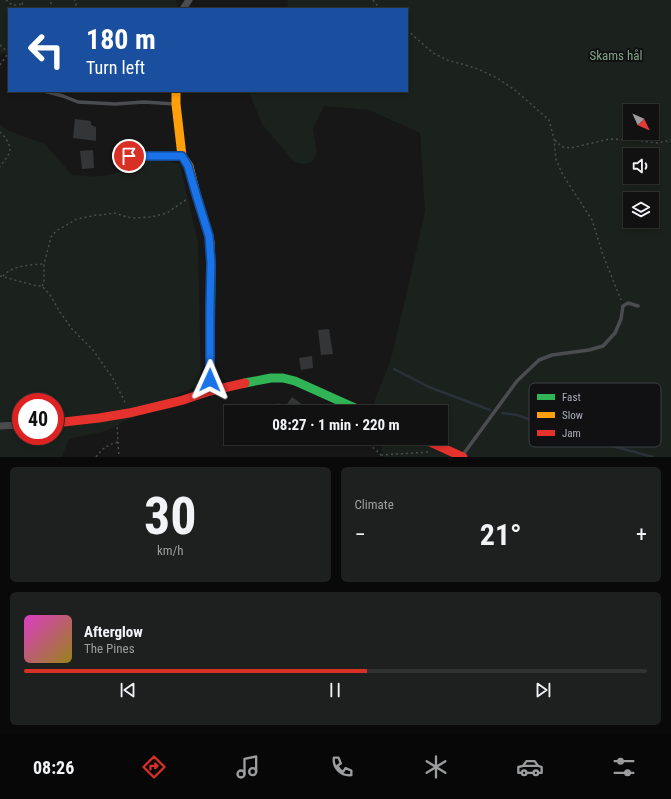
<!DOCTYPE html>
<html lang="en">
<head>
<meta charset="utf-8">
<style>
	body { margin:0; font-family:"Roboto Condensed",sans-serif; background:#1e1f1f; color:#f1f3f6; height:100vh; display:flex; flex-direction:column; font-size:15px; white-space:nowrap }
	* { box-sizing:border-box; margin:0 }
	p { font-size:13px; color:#9c9d9f }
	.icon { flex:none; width:22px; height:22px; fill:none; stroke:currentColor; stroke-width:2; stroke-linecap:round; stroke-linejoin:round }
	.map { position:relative; height:457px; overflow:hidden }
	.details { display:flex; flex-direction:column; gap:10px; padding:10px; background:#090909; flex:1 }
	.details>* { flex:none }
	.guide { position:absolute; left:8px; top:8px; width:400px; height:84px; border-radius:0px; box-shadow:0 2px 6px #0003,0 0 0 1px #303131; background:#1a4fa0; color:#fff; overflow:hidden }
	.needle { width:26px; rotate:134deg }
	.fabs { position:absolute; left:623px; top:104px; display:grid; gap:8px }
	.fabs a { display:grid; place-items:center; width:36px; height:36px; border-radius:0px; background:#111; box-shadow:0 2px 6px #0003,0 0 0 1px #303131; font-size:20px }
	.speed { position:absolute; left:12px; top:393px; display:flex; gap:8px; font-size:20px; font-weight:700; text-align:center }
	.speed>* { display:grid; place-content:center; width:52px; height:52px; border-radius:50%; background:#111; box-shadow:0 2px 6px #0003,0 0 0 1px #303131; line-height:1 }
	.speed .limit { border:6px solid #d22; background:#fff; color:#111 }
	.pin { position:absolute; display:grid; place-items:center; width:34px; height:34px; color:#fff; margin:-17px; border:2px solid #fff; border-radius:50%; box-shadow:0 1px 4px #0007 }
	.me { position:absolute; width:44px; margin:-22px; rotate:1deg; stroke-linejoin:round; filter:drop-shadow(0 0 3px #0008) }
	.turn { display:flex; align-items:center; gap:14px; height:84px; padding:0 12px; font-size:18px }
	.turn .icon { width:52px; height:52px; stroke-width:2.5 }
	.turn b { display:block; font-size:28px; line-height:34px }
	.big { font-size:30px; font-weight:700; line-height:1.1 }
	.details .tile { flex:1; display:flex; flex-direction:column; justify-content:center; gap:6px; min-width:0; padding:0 14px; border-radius:6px; background:#1e1f1f }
	.details .dial { align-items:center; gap:0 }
	.dial b { font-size:52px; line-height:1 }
	.song { display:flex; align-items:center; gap:12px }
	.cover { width:48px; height:48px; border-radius:6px; background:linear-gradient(135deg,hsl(310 70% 55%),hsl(50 70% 35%)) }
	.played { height:4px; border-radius:2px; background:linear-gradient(90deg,#d93025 55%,#303131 55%) }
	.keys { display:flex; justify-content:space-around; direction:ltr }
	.heat { display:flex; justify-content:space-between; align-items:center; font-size:22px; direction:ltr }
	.details .tiles { flex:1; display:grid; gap:10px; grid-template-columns:1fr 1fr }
	.tile:last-child { grid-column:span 2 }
	.trip { position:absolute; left:224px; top:405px; width:224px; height:40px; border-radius:0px; background:#111; box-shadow:0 2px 6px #0003,0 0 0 1px #303131; font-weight:700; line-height:40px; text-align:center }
	.tab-bar { display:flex; height:64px; justify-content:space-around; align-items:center; background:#070707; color:#9c9d9f }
	.tab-bar .icon { width:28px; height:28px }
	.tab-bar .on { color:#d93025 }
	.tab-bar b { font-size:18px; color:#f1f3f6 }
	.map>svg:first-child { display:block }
</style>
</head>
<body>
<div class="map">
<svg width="671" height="457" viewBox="0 0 671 457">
	<rect width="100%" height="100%" fill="#171717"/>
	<path fill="#1b211c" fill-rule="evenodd" d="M0,0H175L178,5L175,9H9V53L0,54Z
		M288,0H671V457H383L380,438H441V412H376L374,402L391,359L409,283L425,211L420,133L369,110L324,106L313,129L317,153L312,162L303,164L294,162L262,124L250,95L247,91H407V9H287ZM630,111H652V133H630ZM630,155H652V177H630ZM630,199H652V221H630Z
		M0,124L9,131L45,144L72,175C88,176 100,178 116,173C122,172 123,166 128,163C139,156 168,161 180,164L198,243L201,384L160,403L106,431L69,439L62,457H0ZM21,402H55V436H21Z"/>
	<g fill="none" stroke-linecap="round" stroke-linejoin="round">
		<path stroke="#2a3239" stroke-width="2.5" d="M394,369L429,387L490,410
			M502,413L517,415L583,438L653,457"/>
	</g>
	<path fill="#343537" d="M75,119L91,121V125L96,127V141L73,138Z
		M93,150L94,168L82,169L80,151Z
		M329,329L333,354L321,355L318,330Z
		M312,356L313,368L301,370L299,358Z
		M292,397L313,412H271L278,403L285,407Z"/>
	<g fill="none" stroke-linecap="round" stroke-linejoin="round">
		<path stroke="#4d4e52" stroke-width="1.5" stroke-dasharray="2 3" stroke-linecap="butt" d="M6,0L12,5H19L22,3
			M373,0L375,3L381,9
			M22,3L25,9
			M49,9L52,0
			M72,9L76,5L75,0
			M407,30L433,53L447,60L462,64L478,69L497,78L515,90L549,120L554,139L556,160L563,175L592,220L603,255L621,300
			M0,45L4,49L9,50
			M0,65L9,52
			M0,132C4,135 10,144 10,149C10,155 3,162 0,167
			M555,140L562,147L571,148L609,139L636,140L657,143L671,140
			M0,276L37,286H42L50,295L60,312L72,329L93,350L112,377L123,398L126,405
			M3,276C13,265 30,265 44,264
			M42,286L44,282V264L51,237L56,231L77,219L96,215H102L114,213L127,217L135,218L151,217L167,213L187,199
			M361,438L376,450L383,457
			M118,442L119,457
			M381,455L429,452
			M96,457C103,448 107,445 118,442L117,424"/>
		<path stroke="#4b4c50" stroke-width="3.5" d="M44,91L63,96L78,102L115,104L144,102L175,104
			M462,456L517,381L539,360L552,355L589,350L603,346L615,333L621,319L623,306L628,303L638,306"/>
		<path stroke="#4b4c50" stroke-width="7" d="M183,9L189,0
			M129,156H182
			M0,426L21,425"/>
		<path stroke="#30b455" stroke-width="9" d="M210,243L211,263L210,391
			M245,383L271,378H283L295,381L364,412"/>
		<path stroke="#ff9f0a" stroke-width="9" d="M176,91V104L182,156L189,166L196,194L209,236L210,243"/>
		<path stroke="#e5322d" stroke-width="9" d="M55,423L99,418L129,413L183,400L210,391L245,383
			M421,438L463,457"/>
	</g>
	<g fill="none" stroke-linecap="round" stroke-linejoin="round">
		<g stroke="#114b97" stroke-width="10">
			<path id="route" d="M129,156H182L188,166L196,194L209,236L211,263L210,306V380"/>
		</g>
		<use href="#route" stroke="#1a73e8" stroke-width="7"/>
	</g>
	<g text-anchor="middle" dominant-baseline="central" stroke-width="4" stroke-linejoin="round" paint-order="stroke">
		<g font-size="13" fill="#7fa381" stroke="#111113">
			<text x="616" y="55">Skams hål</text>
		</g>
	</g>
	<rect x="529" y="383" width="132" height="64" rx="6" fill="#111113" stroke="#3e4045" stroke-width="1"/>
	<rect x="537" y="394" width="18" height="6" fill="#30b455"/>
	<rect x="537" y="412" width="18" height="6" fill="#ff9f0a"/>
	<rect x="537" y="430" width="18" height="6" fill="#e5322d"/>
	<g font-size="11" fill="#a8adb8">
		<text x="562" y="401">Fast</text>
		<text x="562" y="419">Slow</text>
		<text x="562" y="437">Jam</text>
	</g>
</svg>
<div class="fabs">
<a><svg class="needle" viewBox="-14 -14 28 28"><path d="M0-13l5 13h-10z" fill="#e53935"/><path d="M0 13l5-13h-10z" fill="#9c9d9f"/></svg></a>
<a><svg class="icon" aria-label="sound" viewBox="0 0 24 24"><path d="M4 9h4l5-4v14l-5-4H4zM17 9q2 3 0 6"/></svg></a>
<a><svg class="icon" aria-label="layers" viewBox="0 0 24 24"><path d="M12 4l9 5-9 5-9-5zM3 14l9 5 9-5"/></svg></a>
</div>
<div class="speed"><div class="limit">40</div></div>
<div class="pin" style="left:129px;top:156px;background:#d93025"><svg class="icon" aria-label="arrive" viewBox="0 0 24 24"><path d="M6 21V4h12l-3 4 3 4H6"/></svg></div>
<svg class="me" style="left:210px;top:380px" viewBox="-20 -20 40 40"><path d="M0-17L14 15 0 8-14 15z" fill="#1a73e8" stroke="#fff" stroke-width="4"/></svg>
<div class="trip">08:27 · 1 min · 220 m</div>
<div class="guide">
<div class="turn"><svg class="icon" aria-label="left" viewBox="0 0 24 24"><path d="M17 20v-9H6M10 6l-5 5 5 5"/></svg><div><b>180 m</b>Turn left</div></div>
</div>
</div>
<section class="details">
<div class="tiles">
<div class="tile dial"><b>30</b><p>km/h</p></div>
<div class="tile"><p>Climate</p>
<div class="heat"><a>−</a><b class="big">21°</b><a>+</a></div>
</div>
<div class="tile">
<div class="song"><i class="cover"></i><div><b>Afterglow</b><p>The Pines</p></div></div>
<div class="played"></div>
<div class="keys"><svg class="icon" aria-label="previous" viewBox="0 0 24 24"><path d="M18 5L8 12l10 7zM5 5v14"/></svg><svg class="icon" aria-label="pause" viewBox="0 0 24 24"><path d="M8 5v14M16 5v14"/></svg><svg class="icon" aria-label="next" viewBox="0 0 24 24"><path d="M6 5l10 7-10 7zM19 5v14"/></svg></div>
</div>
</div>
</section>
<nav class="tab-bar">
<b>08:26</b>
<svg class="icon on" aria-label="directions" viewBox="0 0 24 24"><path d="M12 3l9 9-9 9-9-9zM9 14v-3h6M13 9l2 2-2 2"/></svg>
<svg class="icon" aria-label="music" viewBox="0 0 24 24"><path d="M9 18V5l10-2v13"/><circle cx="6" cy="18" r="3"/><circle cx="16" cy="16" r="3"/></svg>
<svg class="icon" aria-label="phone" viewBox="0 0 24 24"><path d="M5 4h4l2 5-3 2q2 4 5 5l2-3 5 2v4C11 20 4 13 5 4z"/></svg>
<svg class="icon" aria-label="climate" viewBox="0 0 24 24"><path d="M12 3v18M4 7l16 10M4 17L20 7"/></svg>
<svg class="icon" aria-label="car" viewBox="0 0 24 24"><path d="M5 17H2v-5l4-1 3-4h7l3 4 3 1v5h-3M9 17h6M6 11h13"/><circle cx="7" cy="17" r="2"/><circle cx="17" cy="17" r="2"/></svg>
<svg class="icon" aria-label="filters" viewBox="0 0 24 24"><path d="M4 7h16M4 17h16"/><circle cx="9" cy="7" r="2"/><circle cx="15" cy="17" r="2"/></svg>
</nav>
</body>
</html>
